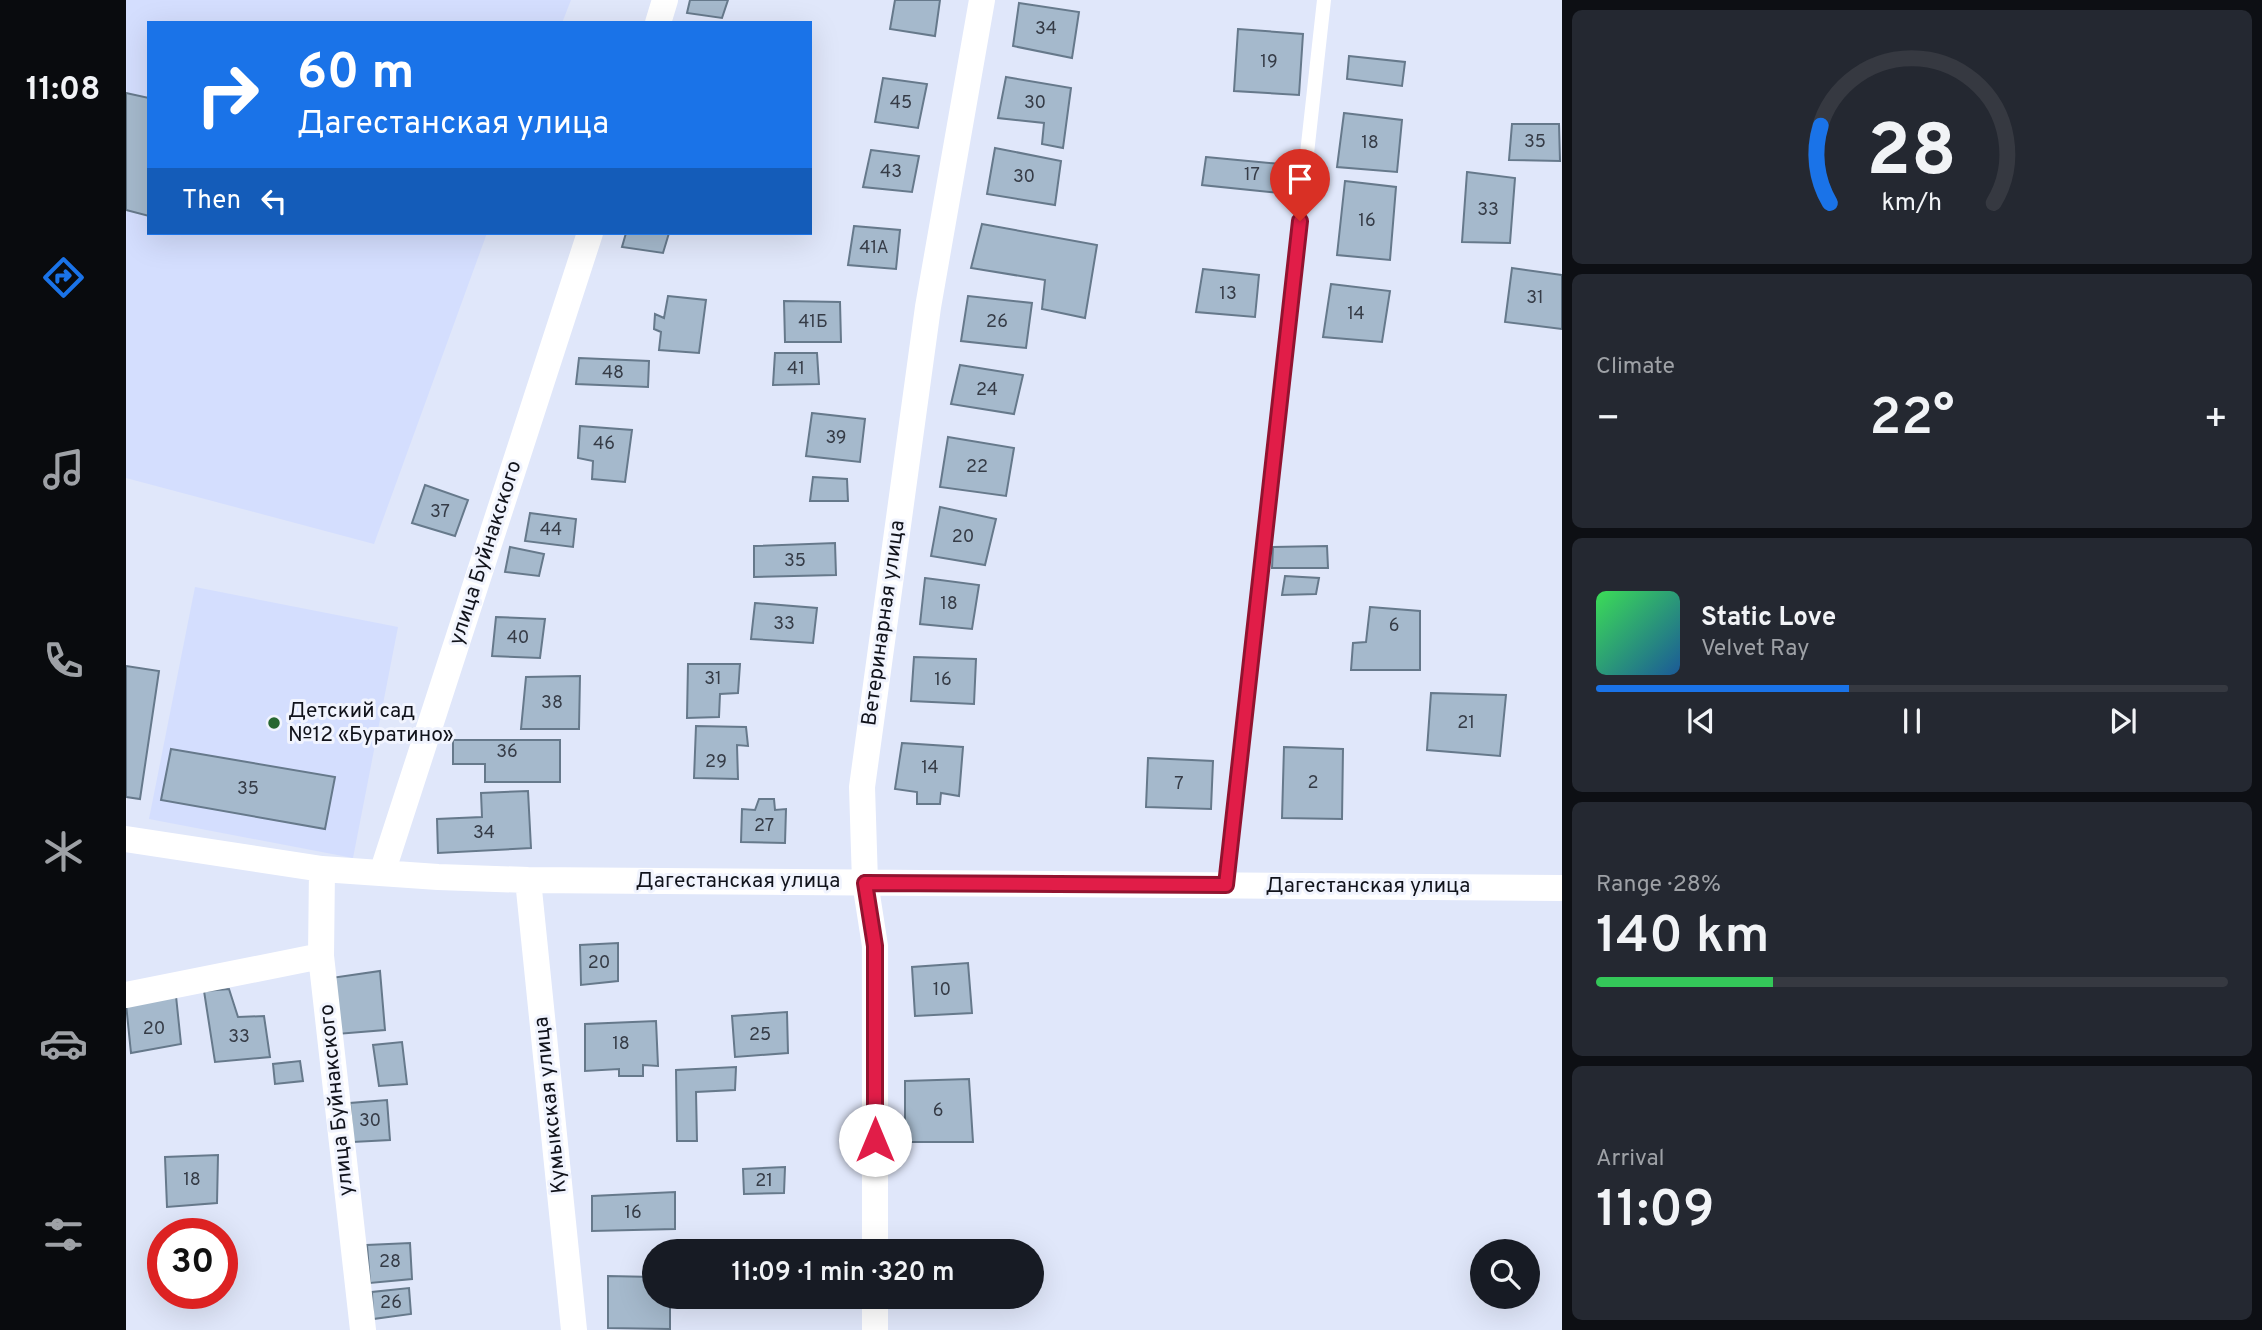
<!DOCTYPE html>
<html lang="en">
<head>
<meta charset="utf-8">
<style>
	body { margin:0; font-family:Overpass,sans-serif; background:#242831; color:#f1f3f6; height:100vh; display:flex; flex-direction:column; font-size:26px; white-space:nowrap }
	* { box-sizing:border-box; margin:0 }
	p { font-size:23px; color:#9ea1a6 }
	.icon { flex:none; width:38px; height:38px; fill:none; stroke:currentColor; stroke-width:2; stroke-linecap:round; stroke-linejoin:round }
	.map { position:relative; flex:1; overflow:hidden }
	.panel { display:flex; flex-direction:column; gap:10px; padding:10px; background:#0d0f14; width:700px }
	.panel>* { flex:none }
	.hud { position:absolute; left:21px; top:21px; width:665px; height:214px; border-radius:0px; box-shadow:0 7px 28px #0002; background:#1a73e8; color:#fff; overflow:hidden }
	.buttons { position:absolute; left:1344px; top:1239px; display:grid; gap:14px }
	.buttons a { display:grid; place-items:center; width:70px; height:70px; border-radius:50%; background:#171b24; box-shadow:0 7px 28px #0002; font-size:35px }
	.speed { position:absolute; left:21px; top:1218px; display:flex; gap:14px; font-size:35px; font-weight:700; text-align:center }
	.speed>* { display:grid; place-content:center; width:91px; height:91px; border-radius:50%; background:#171b24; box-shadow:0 7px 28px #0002; line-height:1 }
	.speed .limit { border:10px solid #d22; background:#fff; color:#111 }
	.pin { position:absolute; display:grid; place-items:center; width:60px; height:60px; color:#fff; margin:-72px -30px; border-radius:50% 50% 50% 0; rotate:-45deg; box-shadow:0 0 7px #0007 }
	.pin .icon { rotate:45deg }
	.me { position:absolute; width:77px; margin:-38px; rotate:0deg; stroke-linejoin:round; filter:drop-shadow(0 0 5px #0008) }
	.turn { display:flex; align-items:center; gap:24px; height:147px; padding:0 35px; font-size:32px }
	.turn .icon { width:91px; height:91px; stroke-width:2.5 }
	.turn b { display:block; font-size:49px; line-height:60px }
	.then { display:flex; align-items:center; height:66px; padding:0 35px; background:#0003; gap:14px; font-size:26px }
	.big { font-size:52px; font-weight:600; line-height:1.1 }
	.panel .card { flex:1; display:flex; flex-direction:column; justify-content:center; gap:10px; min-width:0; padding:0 24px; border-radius:10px; background:#242831 }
	.panel .dial { align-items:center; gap:0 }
	.dial svg { height:182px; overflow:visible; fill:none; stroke:#363941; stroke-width:7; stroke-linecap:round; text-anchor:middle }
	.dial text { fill:#f1f3f6; stroke:none }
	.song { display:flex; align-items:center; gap:21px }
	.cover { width:84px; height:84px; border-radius:10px; background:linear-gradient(135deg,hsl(130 70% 55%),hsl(210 70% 35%)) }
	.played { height:7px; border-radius:4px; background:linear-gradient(90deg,#1a73e8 40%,#363941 40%) }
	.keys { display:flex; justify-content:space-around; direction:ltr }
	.heat { display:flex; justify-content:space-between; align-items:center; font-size:38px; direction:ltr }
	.charge { height:10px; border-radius:5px; background:linear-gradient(90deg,#34c759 28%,#363941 0) }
	.trip { position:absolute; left:516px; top:1239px; width:402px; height:70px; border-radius:35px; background:#171b24; box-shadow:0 7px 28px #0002; font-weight:600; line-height:70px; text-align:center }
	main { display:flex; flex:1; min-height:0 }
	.tabs { display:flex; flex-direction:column; width:126px; justify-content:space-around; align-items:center; background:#090b0e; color:#9ea1a6 }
	.tabs .icon { width:49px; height:49px }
	.tabs .selected { color:#1a73e8 }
	.tabs b { font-size:32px; color:#f1f3f6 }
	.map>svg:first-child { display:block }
</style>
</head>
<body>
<main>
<nav class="tabs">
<b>11:08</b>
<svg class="icon selected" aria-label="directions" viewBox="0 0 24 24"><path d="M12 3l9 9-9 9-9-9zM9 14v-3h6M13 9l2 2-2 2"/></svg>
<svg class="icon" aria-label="music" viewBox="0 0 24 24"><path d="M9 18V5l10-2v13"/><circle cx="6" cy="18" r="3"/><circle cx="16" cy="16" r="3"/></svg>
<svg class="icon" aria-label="phone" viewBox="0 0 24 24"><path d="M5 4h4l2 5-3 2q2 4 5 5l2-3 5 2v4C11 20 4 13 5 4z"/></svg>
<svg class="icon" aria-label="climate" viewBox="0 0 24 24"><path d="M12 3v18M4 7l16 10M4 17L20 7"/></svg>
<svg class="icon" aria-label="car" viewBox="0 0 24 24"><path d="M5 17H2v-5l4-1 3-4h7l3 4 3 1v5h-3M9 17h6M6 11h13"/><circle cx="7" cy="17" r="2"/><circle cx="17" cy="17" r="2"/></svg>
<svg class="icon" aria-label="filters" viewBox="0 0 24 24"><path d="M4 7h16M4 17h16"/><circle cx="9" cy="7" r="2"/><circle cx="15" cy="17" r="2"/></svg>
</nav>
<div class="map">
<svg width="1436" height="1330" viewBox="0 0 1436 1330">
	<rect width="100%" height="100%" fill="#e0e7fa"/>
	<path fill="#d4defe" d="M0,0H445L436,23H23V233H361L248,544L0,478Z
		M69,587L272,627L227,858L23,819Z"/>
	<path fill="#a5b9cc" stroke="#66798b" stroke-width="2" d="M564,0H602L596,18L561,13Z
		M769,0H814L809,36L764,29Z
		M893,3L953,12L946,58L887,46Z
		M1112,29L1177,34L1173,95L1108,91Z
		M1223,56L1279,62L1276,86L1221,79Z
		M880,77L945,88L937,148L916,144L918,123L872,118Z
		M757,78L801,84L792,128L749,122Z
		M0,93L23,98V216L0,210Z
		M1218,113L1276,120L1271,172L1211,167Z
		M1386,124H1433L1434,161L1383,160Z
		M869,148L935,161L929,205L861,194Z
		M745,150L793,156L786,192L737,187Z
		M1080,157L1176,166L1172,195L1076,185Z
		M1341,172L1389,178L1384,243L1336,242Z
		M1219,181L1270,187L1264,260L1211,255Z
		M856,224L971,245L959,318L916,309L919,280L845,268Z
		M728,226L774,230L770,269L722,265Z
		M500,233H543L537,253L496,247Z
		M1386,268L1436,275V329L1379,322Z
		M1077,269L1133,275L1129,317L1070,312Z
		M1205,284L1264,291L1256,342L1197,337Z
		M542,296L580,300L573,353L533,350L535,332L528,329L529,314L538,318Z
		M842,296L906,303L900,348L835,341Z
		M658,301L714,302L715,342H659Z
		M649,353H691L693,384L647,385Z
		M453,358L523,361L522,387L450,384Z
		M834,365L897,375L888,414L825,404Z
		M686,413L739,419L734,462L680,456Z
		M454,426L506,430L499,482L466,479L467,461L452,458Z
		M822,437L888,448L880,496L814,487Z
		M687,477L721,479L722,501H684Z
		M299,485L342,500L329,536L286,523Z
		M814,507L870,519L859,565L805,556Z
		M404,513L450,519L447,547L399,541Z
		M709,543L710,575L628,577V546Z
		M1201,546L1202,568H1146L1147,547Z
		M384,547L418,554L413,576L379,572Z
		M1159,576L1193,578L1190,594L1156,595Z
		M799,578L853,585L846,629L794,624Z
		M629,603L691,608L687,643L625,639Z
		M1244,607L1294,611V670H1225L1227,643L1240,642Z
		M370,617L419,619L414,658L366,656Z
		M788,657L850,659L848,704L785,701Z
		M562,664H614L612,693L594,694L593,717L561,718Z
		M0,666L33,671L14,799L0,797Z
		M454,676L453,729H395L400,677Z
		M1305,693L1380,695L1374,756L1301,750Z
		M570,726L620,727L622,746L611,745L612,779L568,778Z
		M327,740H434V782H359V764H327Z
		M776,743L837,747L833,796L815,793L814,804H791V792L769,789Z
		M1158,747L1217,749L1216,819L1156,818Z
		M45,749L209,777L199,829L35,800Z
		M1022,758L1087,761L1085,809L1020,807Z
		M402,791L405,848L312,853L311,819L356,817L355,793Z
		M633,799H648L649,810L660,809L659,843L615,842L616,809L629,810Z
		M492,943V981L455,985L454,945Z
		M842,963L846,1013L789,1016L786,967Z
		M254,971L259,1030L211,1034L205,978Z
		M103,989L112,1017L138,1016L144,1057L89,1062L78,991Z
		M50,996L55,1044L5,1053L0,1004Z
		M661,1012L662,1053L609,1057L606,1016Z
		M530,1021L532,1066L517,1065V1076H493V1069L459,1071V1024Z
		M276,1042L281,1084L253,1086L247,1045Z
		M174,1061L177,1081L149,1084L147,1064Z
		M610,1067L609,1090L570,1092L571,1141H551L550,1070Z
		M843,1079L847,1142H779V1081Z
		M261,1100L264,1140L227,1142L224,1103Z
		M92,1155L91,1203L41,1207L39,1157Z
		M659,1167L658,1193L618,1194L617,1169Z
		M549,1192V1229L466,1231V1196Z
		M284,1243L286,1279L244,1283L241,1245Z
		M482,1276L528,1277V1297H544V1329L482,1328Z
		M283,1288L285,1314L247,1319L246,1292Z
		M586,1297H665V1298L586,1305Z"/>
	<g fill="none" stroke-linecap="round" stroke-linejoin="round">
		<path stroke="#fff" stroke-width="14" d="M1100,885L1198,0"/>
		<path stroke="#fff" stroke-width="26" d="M532,23L539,0
			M0,839L196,869L312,877L402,880L1436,888
			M196,869L195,956L237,1330
			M256,873L464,233
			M402,880L448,1330
			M0,995L195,956
			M749,1251V946L739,882L736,787L802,307L856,0
			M749,1297V1330"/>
	</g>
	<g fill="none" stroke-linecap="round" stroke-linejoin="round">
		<g stroke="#92132f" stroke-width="18">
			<path id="route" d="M749,1140V946L739,883L1100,885L1174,221"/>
		</g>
		<use href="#route" stroke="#e11d48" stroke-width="12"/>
	</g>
	<circle fill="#276731" stroke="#f1f4fe" stroke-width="2.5" cx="148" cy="723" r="7"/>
	<g text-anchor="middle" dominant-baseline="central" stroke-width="6" stroke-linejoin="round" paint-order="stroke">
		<g font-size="18" fill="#363c47">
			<text x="920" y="29">34</text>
			<text x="1143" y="62">19</text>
			<text x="775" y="103">45</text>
			<text x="909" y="103">30</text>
			<text x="1409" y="142">35</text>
			<text x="1244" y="143">18</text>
			<text x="765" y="172">43</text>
			<text x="1126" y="175">17</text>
			<text x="898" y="177">30</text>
			<text x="1362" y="210">33</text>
			<text x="1241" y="221">16</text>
			<text x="748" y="248">41А</text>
			<text x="1102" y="294">13</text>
			<text x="1409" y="298">31</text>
			<text x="1230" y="314">14</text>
			<text x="687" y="322">41Б</text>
			<text x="871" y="322">26</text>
			<text x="670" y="369">41</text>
			<text x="487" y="373">48</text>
			<text x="861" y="390">24</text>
			<text x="710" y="438">39</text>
			<text x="478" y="444">46</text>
			<text x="851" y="467">22</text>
			<text x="314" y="512">37</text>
			<text x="425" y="530">44</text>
			<text x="837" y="537">20</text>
			<text x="669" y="561">35</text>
			<text x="823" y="604">18</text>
			<text x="658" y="624">33</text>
			<text x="1268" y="626">6</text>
			<text x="392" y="638">40</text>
			<text x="587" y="679">31</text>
			<text x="817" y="680">16</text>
			<text x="426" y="703">38</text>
			<text x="1340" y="723">21</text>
			<text x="381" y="752">36</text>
			<text x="590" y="762">29</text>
			<text x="804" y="768">14</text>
			<text x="1187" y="783">2</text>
			<text x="1053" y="784">7</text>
			<text x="122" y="789">35</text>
			<text x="638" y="826">27</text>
			<text x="358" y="833">34</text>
			<text x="473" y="963">20</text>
			<text x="816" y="990">10</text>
			<text x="28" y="1029">20</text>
			<text x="634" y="1035">25</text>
			<text x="113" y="1037">33</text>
			<text x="495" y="1044">18</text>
			<text x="812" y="1111">6</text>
			<text x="244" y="1121">30</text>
			<text x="66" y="1180">18</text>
			<text x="638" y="1181">21</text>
			<text x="507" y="1213">16</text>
			<text x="264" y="1262">28</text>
			<text x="265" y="1303">26</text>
		</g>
		<g font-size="21" fill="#11131b" stroke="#f1f4fe">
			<text transform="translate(360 553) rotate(-72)">улица Буйнакского</text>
			<text transform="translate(758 623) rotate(-82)">Ветеринарная улица</text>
			<text x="612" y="881">Дагестанская улица</text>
			<text x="1242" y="886">Дагестанская улица</text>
			<text transform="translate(211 1100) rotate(-96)">улица Буйнакского</text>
			<text transform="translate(425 1105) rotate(-96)">Кумыкская улица</text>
		</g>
		<g font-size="21" fill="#11131b" stroke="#f1f4fe" text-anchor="start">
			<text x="162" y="711">Детский сад<tspan x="162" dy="24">№12 «Буратино»</tspan></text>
		</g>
	</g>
</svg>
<div class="buttons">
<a><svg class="icon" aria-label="search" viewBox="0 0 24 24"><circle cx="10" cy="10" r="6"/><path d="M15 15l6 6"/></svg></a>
</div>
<div class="speed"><div class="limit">30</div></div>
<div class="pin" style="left:1174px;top:221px;background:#d93025"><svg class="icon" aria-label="arrive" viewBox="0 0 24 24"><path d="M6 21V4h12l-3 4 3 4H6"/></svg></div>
<svg class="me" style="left:749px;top:1140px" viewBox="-20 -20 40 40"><circle r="19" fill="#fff"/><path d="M0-13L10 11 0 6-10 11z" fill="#e11d48"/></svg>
<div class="trip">11:09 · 1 min · 320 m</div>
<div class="hud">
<div class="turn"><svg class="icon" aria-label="right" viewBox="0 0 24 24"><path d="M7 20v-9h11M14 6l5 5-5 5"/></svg><div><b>60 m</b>Дагестанская улица</div></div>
<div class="then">Then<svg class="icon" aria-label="left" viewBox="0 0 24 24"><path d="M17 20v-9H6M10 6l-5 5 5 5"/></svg></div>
</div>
</div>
<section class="panel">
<div class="card dial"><svg viewBox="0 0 100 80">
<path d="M14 69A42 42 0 1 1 86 69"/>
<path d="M14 69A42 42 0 0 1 10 35" stroke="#1a73e8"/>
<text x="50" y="56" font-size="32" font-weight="700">28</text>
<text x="50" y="72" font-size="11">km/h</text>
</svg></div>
<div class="card"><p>Climate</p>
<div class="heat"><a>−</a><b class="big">22°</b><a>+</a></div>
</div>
<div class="card">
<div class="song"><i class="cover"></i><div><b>Static Love</b><p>Velvet Ray</p></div></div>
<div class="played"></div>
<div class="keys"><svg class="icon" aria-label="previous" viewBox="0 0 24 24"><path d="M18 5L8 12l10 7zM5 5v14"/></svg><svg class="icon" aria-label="pause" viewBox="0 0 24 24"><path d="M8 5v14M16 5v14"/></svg><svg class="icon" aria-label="next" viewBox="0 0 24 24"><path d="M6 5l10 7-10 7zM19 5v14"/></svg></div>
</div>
<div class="card"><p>Range · 28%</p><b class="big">140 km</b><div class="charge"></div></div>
<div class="card"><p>Arrival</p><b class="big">11:09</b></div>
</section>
</main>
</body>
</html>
